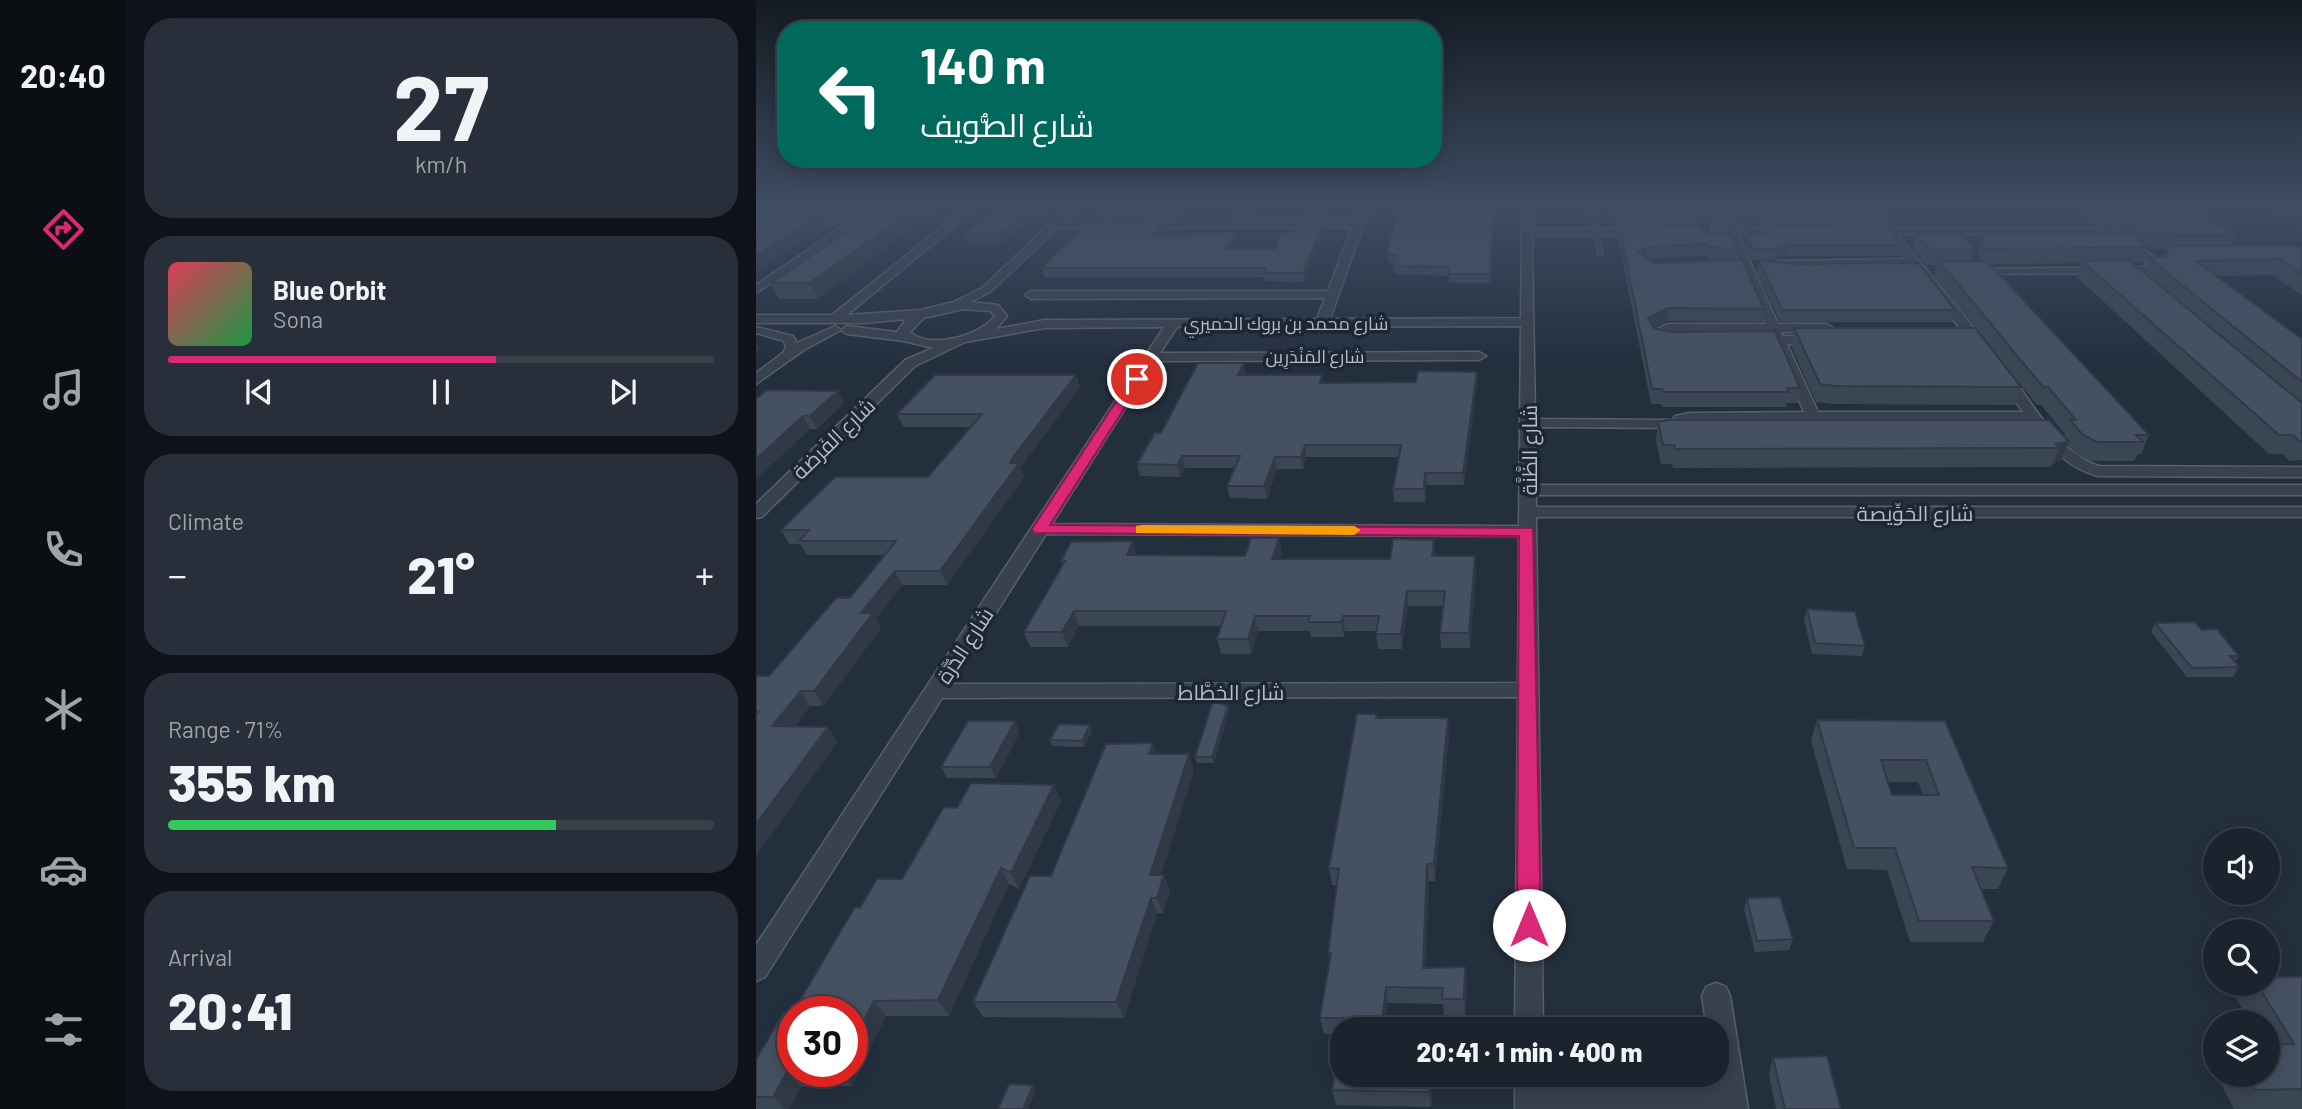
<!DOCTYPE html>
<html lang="en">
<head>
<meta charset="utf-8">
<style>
	body { margin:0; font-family:Barlow,Cairo,sans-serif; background:#282f3a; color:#f1f3f6; height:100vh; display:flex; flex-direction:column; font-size:26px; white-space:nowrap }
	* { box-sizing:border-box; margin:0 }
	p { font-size:23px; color:#a0a4aa }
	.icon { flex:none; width:38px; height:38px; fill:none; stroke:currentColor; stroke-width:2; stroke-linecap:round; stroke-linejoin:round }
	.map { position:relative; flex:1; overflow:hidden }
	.sheet { display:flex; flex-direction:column; gap:18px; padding:18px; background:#0f1319; width:630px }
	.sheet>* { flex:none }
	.top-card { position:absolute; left:21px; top:21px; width:665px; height:147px; border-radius:28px; box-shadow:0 4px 18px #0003,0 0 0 2px #39404a; background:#00695c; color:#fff; overflow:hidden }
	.tools { position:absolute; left:1447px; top:828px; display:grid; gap:14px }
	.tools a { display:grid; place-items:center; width:77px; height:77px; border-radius:50%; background:#1b232e; box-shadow:0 4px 18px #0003,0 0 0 2px #39404a; font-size:35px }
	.speed { position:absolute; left:21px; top:996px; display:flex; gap:14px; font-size:35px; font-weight:700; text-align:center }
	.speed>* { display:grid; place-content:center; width:91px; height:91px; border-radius:50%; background:#1b232e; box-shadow:0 4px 18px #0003,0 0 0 2px #39404a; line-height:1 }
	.speed .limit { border:10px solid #d22; background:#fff; color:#111 }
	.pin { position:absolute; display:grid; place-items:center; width:60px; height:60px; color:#fff; margin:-30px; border:4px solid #fff; border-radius:50%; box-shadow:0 2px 7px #0007 }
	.me { position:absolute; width:77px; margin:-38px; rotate:0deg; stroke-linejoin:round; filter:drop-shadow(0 0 5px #0008) }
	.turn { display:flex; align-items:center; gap:24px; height:147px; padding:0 28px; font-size:32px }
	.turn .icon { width:91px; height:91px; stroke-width:2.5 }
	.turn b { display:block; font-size:49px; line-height:60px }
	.big { font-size:52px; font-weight:800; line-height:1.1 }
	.sheet .card { flex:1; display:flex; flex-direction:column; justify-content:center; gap:10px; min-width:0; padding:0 24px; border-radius:28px; background:#282f3a }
	.sheet .dial { align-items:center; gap:0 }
	.dial b { font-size:91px; line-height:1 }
	.song { display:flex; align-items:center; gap:21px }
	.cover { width:84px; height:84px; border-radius:10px; background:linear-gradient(135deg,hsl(350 70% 55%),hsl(140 70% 35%)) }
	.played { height:7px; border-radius:4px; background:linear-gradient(90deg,#db2777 60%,#39404a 60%) }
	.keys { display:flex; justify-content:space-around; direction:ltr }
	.heat { display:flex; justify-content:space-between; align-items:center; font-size:38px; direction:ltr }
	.charge { height:10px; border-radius:5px; background:linear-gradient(90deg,#34c759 71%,#39404a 0) }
	.trip { position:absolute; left:574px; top:1017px; width:399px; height:70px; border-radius:28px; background:#1b232e; box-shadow:0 4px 18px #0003,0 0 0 2px #39404a; font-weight:800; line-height:70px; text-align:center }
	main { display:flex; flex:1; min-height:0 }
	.tab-bar { display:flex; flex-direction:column; width:126px; justify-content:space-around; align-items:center; background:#0b0e12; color:#a0a4aa }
	.tab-bar .icon { width:49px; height:49px }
	.tab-bar .on { color:#db2777 }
	.tab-bar b { font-size:32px; color:#f1f3f6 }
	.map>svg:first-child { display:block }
</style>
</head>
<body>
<main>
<nav class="tab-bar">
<b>20:40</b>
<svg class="icon on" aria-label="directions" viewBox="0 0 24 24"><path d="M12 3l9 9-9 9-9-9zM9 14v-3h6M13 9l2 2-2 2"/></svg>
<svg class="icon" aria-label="music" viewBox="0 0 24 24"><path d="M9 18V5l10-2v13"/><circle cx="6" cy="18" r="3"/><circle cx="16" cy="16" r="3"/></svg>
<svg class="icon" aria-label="phone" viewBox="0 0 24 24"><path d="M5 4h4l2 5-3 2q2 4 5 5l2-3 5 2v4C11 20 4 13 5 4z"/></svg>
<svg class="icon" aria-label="climate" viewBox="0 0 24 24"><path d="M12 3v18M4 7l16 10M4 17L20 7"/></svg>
<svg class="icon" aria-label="car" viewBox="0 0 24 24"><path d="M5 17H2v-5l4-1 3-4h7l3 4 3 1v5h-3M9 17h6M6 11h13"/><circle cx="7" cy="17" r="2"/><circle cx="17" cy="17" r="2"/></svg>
<svg class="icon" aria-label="filters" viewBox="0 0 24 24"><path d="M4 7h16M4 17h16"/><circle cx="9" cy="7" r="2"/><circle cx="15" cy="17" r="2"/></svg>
</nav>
<section class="sheet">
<div class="card dial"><b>27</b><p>km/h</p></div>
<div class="card">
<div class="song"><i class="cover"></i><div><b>Blue Orbit</b><p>Sona</p></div></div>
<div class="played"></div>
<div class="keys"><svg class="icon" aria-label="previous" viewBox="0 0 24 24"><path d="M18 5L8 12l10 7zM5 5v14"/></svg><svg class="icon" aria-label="pause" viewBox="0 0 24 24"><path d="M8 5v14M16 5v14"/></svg><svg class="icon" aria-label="next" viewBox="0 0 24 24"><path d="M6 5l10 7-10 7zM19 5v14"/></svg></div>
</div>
<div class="card"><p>Climate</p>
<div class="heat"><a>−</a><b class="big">21°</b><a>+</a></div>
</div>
<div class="card"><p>Range · 71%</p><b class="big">355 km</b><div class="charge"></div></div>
<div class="card"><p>Arrival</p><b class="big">20:41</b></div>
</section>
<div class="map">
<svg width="1546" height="1109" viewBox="0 0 1546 1109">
	<rect width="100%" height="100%" fill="#242f3e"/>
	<path fill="#263c3f" d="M1491,206H1546V233L1503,207Z"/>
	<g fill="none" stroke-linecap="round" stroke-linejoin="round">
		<g stroke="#565f6c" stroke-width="7">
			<path id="service" d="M835,206L844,253"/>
		</g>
		<g stroke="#565f6c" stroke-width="3">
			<path id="minor" d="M117,206H129L0,293V285L92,223H0V217H101Z
				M212,206H223L91,315L165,310L198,302L226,288L313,206H324L308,222H352L357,225L352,228H302L234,292L214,302L242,305L251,316L240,329L289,320L561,319L569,298L275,299L269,295L275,291H572L596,227L387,228L382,225L387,222H476L486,206H496L486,221H598L604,206H614L574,319L765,318L766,206H776V229H869L874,232L869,235H776L779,419L917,420L919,416L934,413L1048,412L1018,344H999L993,340L999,336H1015L1013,332H913L907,334L919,337V343L899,341L893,333L911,324H1010L972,236L955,230L956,224L965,221L959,206H969L975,222L992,228H1035L1040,231L1035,234L982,235L1022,324H1071L1077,328L1071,332H1025L1027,336H1059L1065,340L1059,344H1031L1062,412H1267L1243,378L1250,374L1255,375C1278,406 1304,454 1343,466L1546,467V477L1342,476C1311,468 1292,445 1273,420L1066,421L1065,427H1055L1051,421H934L931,422L943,428V434H933L921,428L779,427L780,485H1546V495H780V507H1546V517H780L787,1029H759L762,697L186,698L9,977L0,981V945L408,327L289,328L209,342L159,366L6,517L0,518V504L149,360L177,348L148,341L91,334L85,330L48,350L0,384V373L27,353L30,347L28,341L0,333V327L37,336L41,343L79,326L85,330L91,326L141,332L150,319L108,323H0V315H76ZM967,227L980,229L965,228ZM207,309L234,311L239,316C223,336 174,350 154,332L168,318ZM765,326L763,526L296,524L399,361L723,360L730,356L723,352L404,353L421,327ZM290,534L763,536L762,683L195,684Z
				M1110,206H1120L1135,224L1134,226H1126Z
				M1320,206H1332L1403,261V269L1387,273L1218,274L1214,273V269L1387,267L1393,264L1355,234H1141L1229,342V348H1219L1155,265L1040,267L1044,270L1038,273L1021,270L1016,264L1022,261L1150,259L1130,233L1143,228H1347Z
				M960,983L970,987L974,996L992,1109H759V1074H789V1082L959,1085L961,1029H951L946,996L950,987Z"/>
		</g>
		<use href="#service" stroke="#38414e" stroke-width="5"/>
		<use href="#minor" fill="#38414e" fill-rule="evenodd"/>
	</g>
	<path fill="#3b4654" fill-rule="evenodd" d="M0,206H99L86,214H0Z
		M128,206H185L62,299H23L15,283Z
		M242,206H296L289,212H282L246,244H212L209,235Z
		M348,206H458L455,210H426L418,219H346L343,211Z
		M557,206H576V209L572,218H554L553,215Z
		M740,206L734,283H693V276L638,274V263H632L631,255Z
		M856,206H959V212L939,213L938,226L948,234L981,248L979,259L1008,309L1006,322L911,321L898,328L1044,388L1041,403H1031L1030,407H906L905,404H895L862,238L863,227H860ZM948,256L957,260L900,263L894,259Z
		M972,206H1117L1122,213L1120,224L1147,245L1145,256H1029L1019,260H1009L1199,310L1196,322H1024L1001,272L1003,260H996L990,247L991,235L1011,233L1012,226L1056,225H1004L998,212H974Z
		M1123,206H1166L1165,208H1125Z
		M1241,206H1319L1318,207L1243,208Z
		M1337,206H1434L1480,236L1475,246L1546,247V295L1516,275L1461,276L1546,339V460L1534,461L1526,454H1513L1321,277L1325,263L1234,264L1393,435L1385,454H1382L1378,461H1334L1320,454L1312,444L1305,461L1297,463L1295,467L917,468L916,464H905L900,441L902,422L1308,437L1309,434L1285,405H1281L1178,277L1181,265H1170L1157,249L1160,234L1220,249L1217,261H1223V249L1227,234H1374ZM1392,247L1391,249H1412L1409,256L1394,259L1389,273L1376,263L1386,262Z
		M566,221L567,236L548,282L509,281L508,277H288L285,268L409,230L405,235L480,232L481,240L476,249H519Z
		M1038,328L1265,387L1259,405L1076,404L1060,402L1035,346Z
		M488,363L489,375H566L567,383L660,382L721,372V383L708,485H670L669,502H638L637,489L643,457H550L547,469H521L511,499L474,498L471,486L479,468H429L424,477L384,476L381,464L405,433Z
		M320,375L324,387L264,468L268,477L191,585H146L120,618L125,628L67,706H54L38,727H72L81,742L0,856V676H13L94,598L129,555H51L44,544H33L25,530L172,477L215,427H147L141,414Z
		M0,399L88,403L61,429H54L0,479Z
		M523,538L526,553L524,559H634L679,556H719L720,571L714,648H685L684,633L687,606H652L646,649H622L620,631H589L588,637H555L554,631H502L495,654H465L461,639L465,626H323L312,647H274L268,632L306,566L305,561L381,555L489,556Z
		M1051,609L1109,646L1106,656L1056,654L1048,620Z
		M1399,623L1446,630L1483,656L1479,662L1483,667L1477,677H1431L1395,632Z
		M472,706L473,711L458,763H441L439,757Z
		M621,718L693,735L679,881H673L669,968L709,967L711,983L709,1015H688L687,1004L632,1003L586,1074H678L675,1107L580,1105L576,1090L585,1034H568L564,1018L574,961L572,953L581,885H576L573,868Z
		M1061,720L1189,721L1252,868L1242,889H1225L1238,921L1227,942H1154L1131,870L1091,869L1055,741ZM1132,782H1162L1167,795H1136Z
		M334,725L336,731L328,747L296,746L294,740Z
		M264,732L240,778H191L185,767Z
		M400,754L438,770L405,875H408L414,891L407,913H401L368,1018L227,1017L217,1002L295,876Z
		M298,785L305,801L263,889L253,884L193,1016H130L96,1086L45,1087L33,1109H0V1060L36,1013L104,908L146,879L201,808Z
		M991,898L1037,939L1033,950L999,952L988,909Z
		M1546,977V1109H1478L1460,1074H1512V1022H1494L1480,998L1492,984H1512Z
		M1017,1058L1085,1109H1020L1013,1074Z
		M1460,1060V1074L1455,1065Z"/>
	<path fill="#303945" d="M83,206H99L86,214Z
		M161,206H185L62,299L54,283Z
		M275,206H280L282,212L246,244L242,235Z
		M288,206H296L289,212Z
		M420,206H425L426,210L418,219L417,210Z
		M739,206H740L734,283V274Z
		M904,214L903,226L896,219Z
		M65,215L69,226L0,272V256Z
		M566,221L567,236L548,282L547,273Z
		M407,222L409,230L398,244L396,236Z
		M480,232L481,240L471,258L469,249Z
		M1031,245L1029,256L1019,260L1021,249Z
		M891,247L890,259L882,253Z
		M912,308L911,321L890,332L892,318Z
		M0,341L4,349L0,353Z
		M488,363L490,374L484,387L482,375Z
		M721,372V383L708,485L707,473Z
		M320,375L324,387L264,468L268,477L191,585L184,571L258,456Z
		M82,391L88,403L61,429L54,416Z
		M47,416L54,429L0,479V459Z
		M1313,442L1305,461L1297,463L1303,448L1300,444Z
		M549,445L550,457L547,469L545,457Z
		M426,456L429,468L424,477L421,465Z
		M519,457L521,469L511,499L508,486Z
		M669,473L670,485L669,502L668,489Z
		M523,538L526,553L519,574L516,559Z
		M678,540L679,554L677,570L676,556Z
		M377,541L381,556L371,555Z
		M719,556L720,571L714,648L713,633Z
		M139,571L146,585L120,618L125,628L67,706L58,691L105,613Z
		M651,591L652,606L646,649L645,634Z
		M318,611L323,626L312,647L306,632Z
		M499,616L502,631L495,654L492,639Z
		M587,616L589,631L588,637L585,622Z
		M45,691L54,706L27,742L16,726Z
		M472,706L473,711L458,763L456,757Z
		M692,718L693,735L679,881L678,864Z
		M259,721L264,732L240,778L234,767Z
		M334,725L336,731L328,747L326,741Z
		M72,727L81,742L0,856V824Z
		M397,743L402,759L393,754Z
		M433,754L438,770L400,891L394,875Z
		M298,785L305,801L263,889L255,873Z
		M671,864L673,881L668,984L667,968Z
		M245,868L253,884L193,1016L182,1000Z
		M408,875L414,891L407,913L401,898Z
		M395,898L401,913L368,1018L360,1002Z
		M709,967L711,983L709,1015L708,999Z
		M630,987L632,1003L629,1029H625Z
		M118,1001L130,1016L96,1086L83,1071H96V1044Z
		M31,1072L45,1087L33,1109H29L17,1097Z
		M675,1074H678L675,1107L673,1092Z
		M277,1085L280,1091L272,1109H267Z"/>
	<path fill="#455162" stroke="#303945" stroke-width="2" fill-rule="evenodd" d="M128,206H161L54,283H15Z
		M242,206H275L242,235H209Z
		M348,206H420L417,210L343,211Z
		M557,206H575L572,215H553Z
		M645,206H739L734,274H693V267L637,266L640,255H631L634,237Z
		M859,206H936L939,214H904L896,219L904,225L945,226L948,234H975L981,248H959L949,244L891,247L882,253L900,263L986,259L1008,309L912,308L892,318L898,328L915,332L1019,331L1044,388H1031L1033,392H907L906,389H896L863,225H871L877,219L874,215H861Z
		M1002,206H1117L1122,213H1006Z
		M1359,206H1434L1480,236L1396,235H1400Z
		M0,215H65L0,256Z
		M566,221L563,228H566L547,273H508L510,268H285L333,222H407L396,236L480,232L469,249H519L524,235L543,229L547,222Z
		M1130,224L1147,245H1031L1021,249H997L991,235L1015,233L1012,226Z
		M1160,234H1206L1220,249L1174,250Z
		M1227,234H1375L1392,247L1227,249Z
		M1537,245L1546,247V274L1524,259L1440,261L1546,339V382L1394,259L1410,256L1413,246Z
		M1003,260L1036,264L1162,263L1199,310H1026Z
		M1373,260L1546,403V442H1545L1536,435H1523L1326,261Z
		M1183,261H1231L1393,435H1380L1387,442H1341L1327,435L1314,420H1320L1292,387H1287Z
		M1038,328H1219L1265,387L1080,386L1064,384Z
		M442,363H488L482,375H566L564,383L660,382L662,371L721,372L707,473H669L668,489H637L645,445H549L545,457H519L508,486H471L484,456H426L421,465L381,464L399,433H405Z
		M179,375H320L258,456L254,463H263L184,571H139L105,613H117L58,691H45L16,726L72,727L0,824V715L2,712H0V676H13L80,598H94L140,541H43L53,530H25L79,477H172L226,414H141Z
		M11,390L82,391L54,416H47L0,459V399Z
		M912,420H1293L1313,442L1300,444L1303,448L919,449L918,445H907L902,422Z
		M495,538H523L516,559H634L637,539L678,540L676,556H719L713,633H684L689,591H651L645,634H620L623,616H587L585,622H552L554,616H499L492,639H461L470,611H318L306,632H268L309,561H305L315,542L377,541L371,555L489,556Z
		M1051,609L1099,612L1109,646L1059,643Z
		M1439,622L1446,630L1461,629L1483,656H1474L1483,667L1436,668L1399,623Z
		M457,701L472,706L456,757H439Z
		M601,714H621L620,718H692L678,864H671L667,968L709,967L708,999H686L687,988L630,987L625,1029H645H586V1074H675L673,1092L576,1090L588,1018H564L575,953H572L583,869L573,868Z
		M1061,720L1189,721L1252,868L1216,867L1238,921H1163L1139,848H1098ZM1125,760H1170L1183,795H1136Z
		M212,721H259L234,767H185Z
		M303,724L334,725L326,741L294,740Z
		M397,743L393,754H433L394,875H408L401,898H395L360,1002H217L274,876H295L350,744Z
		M215,783L298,785L255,873L245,868L182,1000L118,1001L96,1044V1012H37L99,907L104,908L121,879H146L188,807L201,808Z
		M1024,897L1037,939L1001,941L991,898Z
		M1512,977H1546V1091L1545,1089L1498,1090L1489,1074H1512V1045L1538,1044L1501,984H1512Z
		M27,1013H37V1071H73L31,1072L17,1097H0V1060Z
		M1071,1056L1085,1109H1029L1017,1058Z
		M253,1084L277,1085L267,1109H242Z"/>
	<linearGradient id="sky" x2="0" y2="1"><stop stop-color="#141a22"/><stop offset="0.57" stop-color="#3f4d63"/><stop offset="1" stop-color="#3f4d63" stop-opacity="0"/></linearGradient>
	<rect width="1546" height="362" fill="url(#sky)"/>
	<path fill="#db2777" stroke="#8e194d" stroke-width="2" d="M377,376L387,379L294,525L777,528L785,925L781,932L773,935L765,932L761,925L763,536L278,533L276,529Z"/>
	<path fill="#f59e0b" d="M386,525L598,526L605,530L598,535L380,533V526Z"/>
	<g text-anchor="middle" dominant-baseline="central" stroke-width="7" stroke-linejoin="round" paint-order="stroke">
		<g font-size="18" fill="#b4bcc9" stroke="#1d2633">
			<text x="530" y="323">شارع محمد بن بروك الحميري</text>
			<text x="559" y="356">شارع المَنْدَرِين</text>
		</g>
		<g font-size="21" fill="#b4bcc9" stroke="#1d2633">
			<text transform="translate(77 438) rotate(-44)">شارع الفَرضة</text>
			<text transform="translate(772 450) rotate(-90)">شارع الظَّنَّة</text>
			<text x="1159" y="512">شارع الحَوِّيصة</text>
			<text transform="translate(208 645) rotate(-57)">شارع الدُّرَّة</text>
			<text x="475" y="691">شارع الخطَّاط</text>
		</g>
	</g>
</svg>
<div class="tools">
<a><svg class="icon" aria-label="sound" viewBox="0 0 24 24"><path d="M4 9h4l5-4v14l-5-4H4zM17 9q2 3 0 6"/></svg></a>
<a><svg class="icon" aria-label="search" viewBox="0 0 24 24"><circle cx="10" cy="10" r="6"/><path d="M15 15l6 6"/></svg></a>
<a><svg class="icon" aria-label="layers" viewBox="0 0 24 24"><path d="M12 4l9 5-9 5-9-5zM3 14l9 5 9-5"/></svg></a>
</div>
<div class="speed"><div class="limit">30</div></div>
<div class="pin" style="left:381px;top:379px;background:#d93025"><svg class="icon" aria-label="arrive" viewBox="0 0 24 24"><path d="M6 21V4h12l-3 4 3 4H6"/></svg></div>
<svg class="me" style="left:773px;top:925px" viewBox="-20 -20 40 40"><circle r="19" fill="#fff"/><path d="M0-13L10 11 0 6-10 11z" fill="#db2777"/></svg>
<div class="trip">20:41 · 1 min · 400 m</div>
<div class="top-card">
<div class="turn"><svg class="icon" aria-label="left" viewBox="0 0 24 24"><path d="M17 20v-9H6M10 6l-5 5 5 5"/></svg><div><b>140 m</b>شارع الصُّويف</div></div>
</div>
</div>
</main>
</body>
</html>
